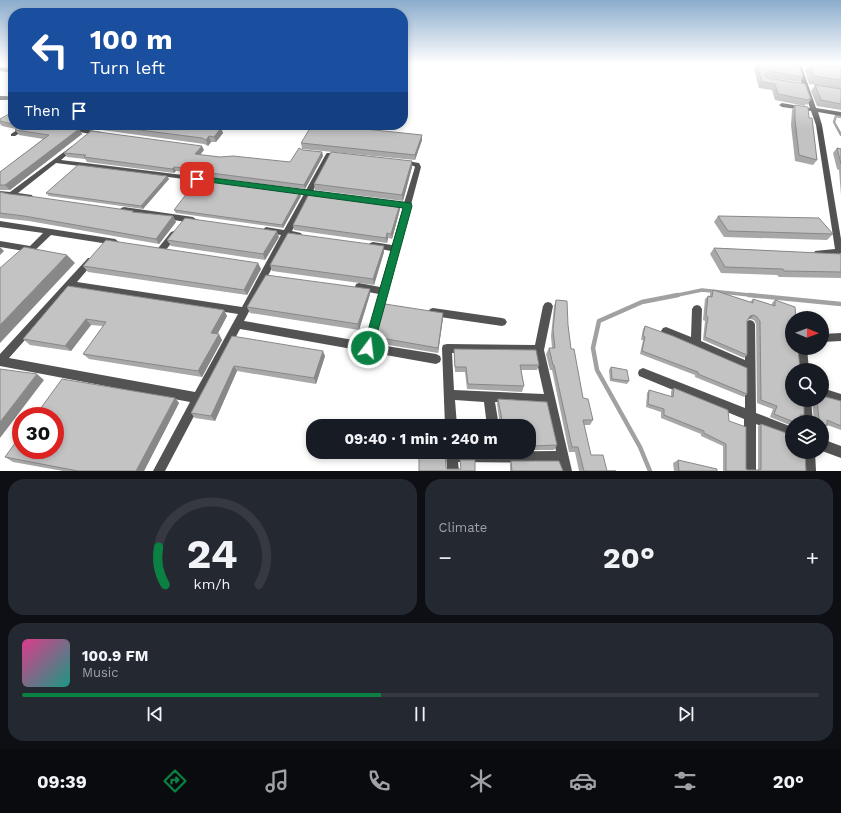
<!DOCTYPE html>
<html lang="en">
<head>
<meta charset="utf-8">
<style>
	body { margin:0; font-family:"Work Sans",sans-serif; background:#242831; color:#f1f3f6; height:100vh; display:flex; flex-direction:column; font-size:15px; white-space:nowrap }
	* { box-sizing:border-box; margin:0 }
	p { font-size:13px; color:#9ea1a6 }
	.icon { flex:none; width:22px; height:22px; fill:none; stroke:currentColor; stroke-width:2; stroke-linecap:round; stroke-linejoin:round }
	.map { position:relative; height:471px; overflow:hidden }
	.details { display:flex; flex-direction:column; gap:8px; padding:8px; background:#0d0f14; flex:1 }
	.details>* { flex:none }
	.banner { position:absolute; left:8px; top:8px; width:400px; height:122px; border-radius:16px; box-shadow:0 2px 6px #0003; background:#1a4fa0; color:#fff; overflow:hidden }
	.needle { width:26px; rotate:91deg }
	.buttons { position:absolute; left:785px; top:311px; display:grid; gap:8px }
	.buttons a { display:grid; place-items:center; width:44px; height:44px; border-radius:50%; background:#171b24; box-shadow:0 2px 6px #0003; font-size:20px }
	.speed { position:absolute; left:12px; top:407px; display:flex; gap:8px; font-size:20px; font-weight:700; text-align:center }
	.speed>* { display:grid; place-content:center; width:52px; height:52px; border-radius:50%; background:#171b24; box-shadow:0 2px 6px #0003; line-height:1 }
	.speed .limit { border:6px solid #d22; background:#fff; color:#111 }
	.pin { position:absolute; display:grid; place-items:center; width:34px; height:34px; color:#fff; margin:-17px; border-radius:8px; box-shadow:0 2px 6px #0006 }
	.me { position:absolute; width:44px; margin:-22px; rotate:15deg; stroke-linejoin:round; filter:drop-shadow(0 0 3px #0008) }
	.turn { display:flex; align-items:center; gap:14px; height:84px; padding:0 16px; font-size:18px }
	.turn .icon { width:52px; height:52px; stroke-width:2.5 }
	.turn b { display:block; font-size:28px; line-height:34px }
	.then { display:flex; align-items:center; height:38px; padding:0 16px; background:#0003; gap:8px; font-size:15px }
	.big { font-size:30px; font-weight:700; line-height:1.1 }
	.details .widget { flex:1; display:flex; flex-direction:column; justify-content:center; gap:6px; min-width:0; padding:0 14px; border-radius:16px; background:#242831 }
	.details .dial { align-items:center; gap:0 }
	.dial svg { height:104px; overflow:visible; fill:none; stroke:#363941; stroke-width:7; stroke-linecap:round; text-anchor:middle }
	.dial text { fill:#f1f3f6; stroke:none }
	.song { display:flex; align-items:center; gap:12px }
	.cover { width:48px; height:48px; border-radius:6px; background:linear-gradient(135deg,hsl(330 70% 55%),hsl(170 70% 35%)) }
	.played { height:4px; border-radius:2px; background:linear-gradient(90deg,#0b8043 45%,#363941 45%) }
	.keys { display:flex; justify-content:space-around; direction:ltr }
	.heat { display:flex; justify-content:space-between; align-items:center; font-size:22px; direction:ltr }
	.details .tiles { flex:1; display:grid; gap:8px; grid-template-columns:1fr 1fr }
	.widget:last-child { grid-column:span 2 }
	.trip { position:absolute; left:306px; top:419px; width:230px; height:40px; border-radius:16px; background:#171b24; box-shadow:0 2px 6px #0003; font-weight:700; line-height:40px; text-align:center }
	.tabs { display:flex; height:64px; justify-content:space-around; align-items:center; background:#090b0e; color:#9ea1a6 }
	.tabs .icon { width:28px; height:28px }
	.tabs .active { color:#0b8043 }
	.tabs b { font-size:18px; color:#f1f3f6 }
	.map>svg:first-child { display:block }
</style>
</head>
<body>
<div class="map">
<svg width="841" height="471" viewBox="0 0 841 471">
	<rect width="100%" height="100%" fill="#fff"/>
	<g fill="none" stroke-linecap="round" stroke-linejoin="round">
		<path stroke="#a1a1a1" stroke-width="2.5" d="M841,117L836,116L834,122L841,135"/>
		<path stroke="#a1a1a1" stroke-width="3.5" d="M673,296L702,290L759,296"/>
		<path stroke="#a1a1a1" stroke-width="4.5" d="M749,295L841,304
			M650,471L640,447L597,370L593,348L599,321L642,302L678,295"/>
		<path fill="#535353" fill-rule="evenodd" d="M795,64H801L816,108L841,112V116L818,112L822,125L841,239V253C835,258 822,257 815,255L814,253L815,251L835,249L816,125L811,111L782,107L779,105L782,103L810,108Z
			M0,67L13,69V73L0,71Z
			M0,96H7L10,98L7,100H0Z
			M25,125H32L15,136H11V134Z
			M71,127L101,132L104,134L101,136L69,130V128Z
			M72,146L74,147V149L61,160L306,190L326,154L327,153H331L332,154L313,191L317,193L316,195H311L292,231L301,233L302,235L298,238L289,236L244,321L365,342L379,294L356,290L355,287L356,284L359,283L380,287L391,251L370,247L369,245L370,243L373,242L392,245L403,208L387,205L386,203L390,201L404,203L415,167L414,166L401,164L398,162L401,160L419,163L421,167L374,344L436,354L440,356L441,359L440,362L436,364L240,329L165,471H153L190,402L0,366V354L88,258H94L95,260L94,262L77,282L242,307L281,235L266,233L262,230L266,227L284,230L304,194L56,163L18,193L32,195L33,197L32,199L0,195V191L10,192ZM71,288L238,314L195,392L9,358Z
			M124,207L193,217L197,220L193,223L121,212L120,210L121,208Z
			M0,221L115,239L119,242L115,245L51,235L28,257H22L21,255L24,251L0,247V241L30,246L43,233L0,227Z
			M174,231L177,232L178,234L177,236L165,251H159L158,249L159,247L171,232Z
			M548,302L551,303L553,306L544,350L572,471H560L558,463L458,462L459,471H447L446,452L556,451L546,405L495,402L499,426H487L484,402L455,400L457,426H445L442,348L443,345L447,344L535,345L543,306L545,303ZM452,353L535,354L544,394L454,390Z
			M697,305L700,306L702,309L701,341L745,360V324L747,321L750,320L753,321L755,324L756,413L792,427V439L756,424V471H744V419L639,376L638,373L639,370L643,368L745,408V370L663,334L661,331L663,328L666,327L691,337L692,309L694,306Z
			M433,308L502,318L505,319L507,322L505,325L502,326L433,316L430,315L428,312L430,309Z
			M841,333V341L822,342V334Z
			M797,348H807L809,370H799Z
			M822,388L841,394V404L822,398Z
			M801,400H811L813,422H801Z
			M822,439L841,446V458L822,451Z
			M803,452H815L816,471H804Z"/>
	</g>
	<path fill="#a8a8a8" d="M756,64L766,65V64H799L803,77L800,82L766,77L811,99L807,105L805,104V106L775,100L772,90L759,88L754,69Z
		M809,64L823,65V64H841V89L809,84L805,71Z
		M815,85L841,89V110L817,106L811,91Z
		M795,105L809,118L817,160L813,165L795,161L791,125L792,110Z
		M13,115V125H22L16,129L2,126L0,124V119Z
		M59,125H72L71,126Z
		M99,125L221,128L223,133L216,142H211L208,146L204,144L102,130Z
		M79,129L82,134L10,190H0V172L43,139L19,135L15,130Z
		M422,140L415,160L302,149L301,143Z
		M837,148L841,149V195L839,170L837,169L833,153Z
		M204,150L200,155L220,157L290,162L303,150L322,152L323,156L305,189L205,177L204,174L176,171L174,173L87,162L85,159L67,157L64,153Z
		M412,161V167L403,201L315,190L314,184Z
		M167,176L169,179L143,209L49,196L46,193Z
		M0,192L9,194L133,211L134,213L173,216L176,222L159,244L29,221L0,218Z
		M301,196L283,228L176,213L174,210Z
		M400,204V209L392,239L388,238L387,243L294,230L293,225Z
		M718,216L833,234L827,240L724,237L714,222Z
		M279,237L265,260L171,246L167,240Z
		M384,246V252L374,285L272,271L270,265Z
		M714,248L841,254V278L779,277L777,275L721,273L710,254Z
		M258,263L261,269L247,295L88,272L83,266Z
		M68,286L224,310L227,316L217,334L222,340L202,377L89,359L83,354L103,326L91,325L71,351L30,345L23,339Z
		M370,289V294L359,330L250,313L247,307Z
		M713,290L750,302L753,299L772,305V303L775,300L800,370L804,415L800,418L801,422H792V426L770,417L773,409L757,403L756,324L754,320L750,319H747V355L744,358L703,340L705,321L703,320L705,299L708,296H710V293Z
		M556,300L568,325L571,349L583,398L593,420L590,425H584L591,455L607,471H616H579L575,452H569L552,370H550L546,354L549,348H552L551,336L554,306Z
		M443,318L438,353L376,343L375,337Z
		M645,326L747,394L744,397L695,377V375L640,354L643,340H641L643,329Z
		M232,336L325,356L316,384L237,371L215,421L195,418L191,413Z
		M454,349L539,365L537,370H521L524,386L522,392L467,389L465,372H455L454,355Z
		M611,367L629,381L627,384L610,381L609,370Z
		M674,388L729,421L746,469L748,470H758V426L761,424L806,471H723V446L701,436V434L661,418V412L646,407L647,393L649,390L671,397V391Z
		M826,397L841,401V430L827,425V426L823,428H822V422H814L812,400H822Z
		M175,398L179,403L144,471H63L13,462L5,457Z
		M498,399L547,402L557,445L554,450H530L529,445V426L500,425L497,404Z
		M678,460L717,471H674L673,463Z
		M511,461L563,471H510V464Z"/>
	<path fill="#888" d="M13,125H22L16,129Z
		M221,128L223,133L216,142L214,137Z
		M79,129L82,134L10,190L5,185Z
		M422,135V140L415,160V155Z
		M209,136L211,142L208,146L206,140Z
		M202,146L204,150L197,158L195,154Z
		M322,152L323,156L305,189L304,185Z
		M412,161V167L403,201L402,195Z
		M174,167L176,171L174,173L172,169Z
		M167,176L169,179L143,209L141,206Z
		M300,192L301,196L283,228L282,225Z
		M400,204V209L392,239L391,234Z
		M173,216L176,222L159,244L156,239Z
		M277,231L279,237L265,260L263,254Z
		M387,233L388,238L387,243L386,238Z
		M384,246V252L374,285L373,279Z
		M0,247L4,251L0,255Z
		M67,255L75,263L0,343V325Z
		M258,263L261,269L247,295L244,290Z
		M370,289V294L359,330L358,324Z
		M224,310L227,316L215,339L211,333Z
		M443,313V318L438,353V348Z
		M754,315L750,319L747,320L750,316Z
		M86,319L91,325L71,351L65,346Z
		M219,334L222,340L202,377L198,371Z
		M323,351L325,356L316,384L314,378Z
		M234,366L237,371L215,421L211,416Z
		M37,374L44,380L0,438V422Z
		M175,398L179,403L144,471H136Z"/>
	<path fill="#c3c3c3" stroke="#888" d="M757,64L770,65V64H799L803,77L768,71L764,75L768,78L805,84L811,99H808V100L778,94L775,84L762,82Z
		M810,64H817L836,67L832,64H841V80L814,76Z
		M815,85L841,89V104L821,100Z
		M795,105L808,107L809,118H812L817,160L799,155L795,120Z
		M9,114L13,115V123L12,124L0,121V119Z
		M22,125H50L79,129L5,185H0V172L49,135L15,130Z
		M101,125H188L221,128L214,137L209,136L206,140L202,138Z
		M312,125H327L422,135L415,155L301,143Z
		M91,131L202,146L195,154L220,157L233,156L290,162L299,148L303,150L322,152L304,185L203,172L205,170L174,167L172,169L84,157L86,155L64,153Z
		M837,148L841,149V164Z
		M331,152L412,161L402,195L314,184Z
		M78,165L167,176L141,206L46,193Z
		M198,179L300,192L282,225L174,210Z
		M0,192L9,194L36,197L133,211L132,212L173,216L156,239L24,216L0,213Z
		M310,192L400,204L391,234L387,233L386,238L293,225Z
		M718,216L819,218L833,234L728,231Z
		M185,218L277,231L263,254L167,240Z
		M288,233L384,246L373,279L270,265Z
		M106,240L258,263L244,290L83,266Z
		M24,247L67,255L0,325V268Z
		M714,248L841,254V272L784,271L783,269L725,267Z
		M266,275L370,289L358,324L247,307Z
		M68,286L224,310L211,333L219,334L198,371L83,354L106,322L86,319L65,346L23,339Z
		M713,290L753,303V299L775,306V300L795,307L796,318H792V348H798L800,370H792V400H804V415H800L801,422H794L774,414L777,406L761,400L760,321L757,317L754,315L750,316L747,321V355L705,337L708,317L706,316L708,296L712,297Z
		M556,300L567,301L568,325L571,349H574L583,398L588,399L593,420H583L591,455H603L607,471H616H584L578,447H572L554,365H553L549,348H555L553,330Z
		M385,304L443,313L438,348L375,337Z
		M645,326L673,336L747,368V394L698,374V372L642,351L645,337L643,336Z
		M232,336L323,351L314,378L234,366L211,416L191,413Z
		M454,349L536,350L539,365H520L524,386L468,384L466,367H455Z
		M611,367L627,370L629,381L612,379Z
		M0,369L37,374L0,422Z
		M62,379L175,398L136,471H78L5,457L21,435V450H55V416H35Z
		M674,388L728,410L729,421L746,427V469L748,470H760L761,469V424L792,435V452H805L806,471H726V444L704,433V431L664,415V409L648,404L649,390L673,397Z
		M822,391L825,392L826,397L841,401V426L827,420V426L822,423V422H819L816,421L819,419L817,400H822Z
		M498,399L547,402L557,445L532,446L528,421L502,420Z
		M418,423L443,424V426H418Z
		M419,452H445L446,468L447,469H461L460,460H475V471H419Z
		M678,460L717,469V471H679Z
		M511,461H559L563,471H512Z"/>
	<linearGradient id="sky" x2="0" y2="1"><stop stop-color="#8baccc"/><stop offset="0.49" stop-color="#fff"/><stop offset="1" stop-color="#fff" stop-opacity="0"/></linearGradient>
	<rect width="841" height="130" fill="url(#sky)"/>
	<path fill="#0b8043" stroke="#07532c" d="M197,176L411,203L412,206L372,352L368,353L364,352L363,348L403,208L194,180L193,179Z"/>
</svg>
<div class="buttons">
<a><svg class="needle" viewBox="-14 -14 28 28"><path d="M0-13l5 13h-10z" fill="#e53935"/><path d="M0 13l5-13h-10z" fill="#9ea1a6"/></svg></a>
<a><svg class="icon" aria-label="search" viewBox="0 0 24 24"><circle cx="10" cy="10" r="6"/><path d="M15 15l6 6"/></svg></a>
<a><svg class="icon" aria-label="layers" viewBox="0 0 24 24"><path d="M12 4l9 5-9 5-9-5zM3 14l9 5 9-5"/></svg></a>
</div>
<div class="speed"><div class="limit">30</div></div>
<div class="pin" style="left:197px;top:179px;background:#d93025"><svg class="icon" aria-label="arrive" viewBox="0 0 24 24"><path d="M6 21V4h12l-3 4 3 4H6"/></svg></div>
<svg class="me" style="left:368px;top:348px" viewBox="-20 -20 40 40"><circle r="17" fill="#0b8043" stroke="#fff" stroke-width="3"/><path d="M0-11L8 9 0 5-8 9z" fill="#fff"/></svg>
<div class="trip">09:40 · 1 min · 240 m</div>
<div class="banner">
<div class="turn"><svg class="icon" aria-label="left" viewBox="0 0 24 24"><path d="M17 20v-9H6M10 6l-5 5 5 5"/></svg><div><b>100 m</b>Turn left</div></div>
<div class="then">Then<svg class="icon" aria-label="arrive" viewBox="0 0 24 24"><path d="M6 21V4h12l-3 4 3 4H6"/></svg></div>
</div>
</div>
<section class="details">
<div class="tiles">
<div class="widget dial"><svg viewBox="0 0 100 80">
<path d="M14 69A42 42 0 1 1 86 69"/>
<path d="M14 69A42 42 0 0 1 9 40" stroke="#0b8043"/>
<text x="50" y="56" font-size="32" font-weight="700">24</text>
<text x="50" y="72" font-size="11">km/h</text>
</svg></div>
<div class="widget"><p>Climate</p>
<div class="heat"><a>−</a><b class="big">20°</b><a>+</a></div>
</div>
<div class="widget">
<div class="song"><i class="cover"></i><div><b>100.9 FM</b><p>Music</p></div></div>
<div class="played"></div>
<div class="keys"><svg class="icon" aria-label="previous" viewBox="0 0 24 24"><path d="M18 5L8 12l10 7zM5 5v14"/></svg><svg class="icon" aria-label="pause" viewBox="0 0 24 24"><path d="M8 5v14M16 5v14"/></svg><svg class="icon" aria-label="next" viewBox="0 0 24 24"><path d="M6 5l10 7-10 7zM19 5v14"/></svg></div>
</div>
</div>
</section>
<nav class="tabs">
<b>09:39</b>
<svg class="icon active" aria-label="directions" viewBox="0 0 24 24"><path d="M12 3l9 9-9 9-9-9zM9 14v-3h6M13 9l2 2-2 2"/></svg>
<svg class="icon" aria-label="music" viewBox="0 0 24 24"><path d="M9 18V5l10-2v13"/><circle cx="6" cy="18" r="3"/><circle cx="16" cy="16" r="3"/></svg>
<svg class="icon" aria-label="phone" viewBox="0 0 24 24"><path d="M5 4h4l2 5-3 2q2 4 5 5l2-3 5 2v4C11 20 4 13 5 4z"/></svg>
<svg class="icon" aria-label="climate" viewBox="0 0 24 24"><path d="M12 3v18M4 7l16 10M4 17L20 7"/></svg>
<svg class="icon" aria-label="car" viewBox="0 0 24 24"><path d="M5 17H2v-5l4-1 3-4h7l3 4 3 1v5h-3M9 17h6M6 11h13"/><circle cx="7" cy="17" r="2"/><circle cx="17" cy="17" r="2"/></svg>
<svg class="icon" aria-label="filters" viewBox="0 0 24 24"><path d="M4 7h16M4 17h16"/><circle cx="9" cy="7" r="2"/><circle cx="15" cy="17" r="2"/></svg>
<b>20°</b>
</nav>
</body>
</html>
